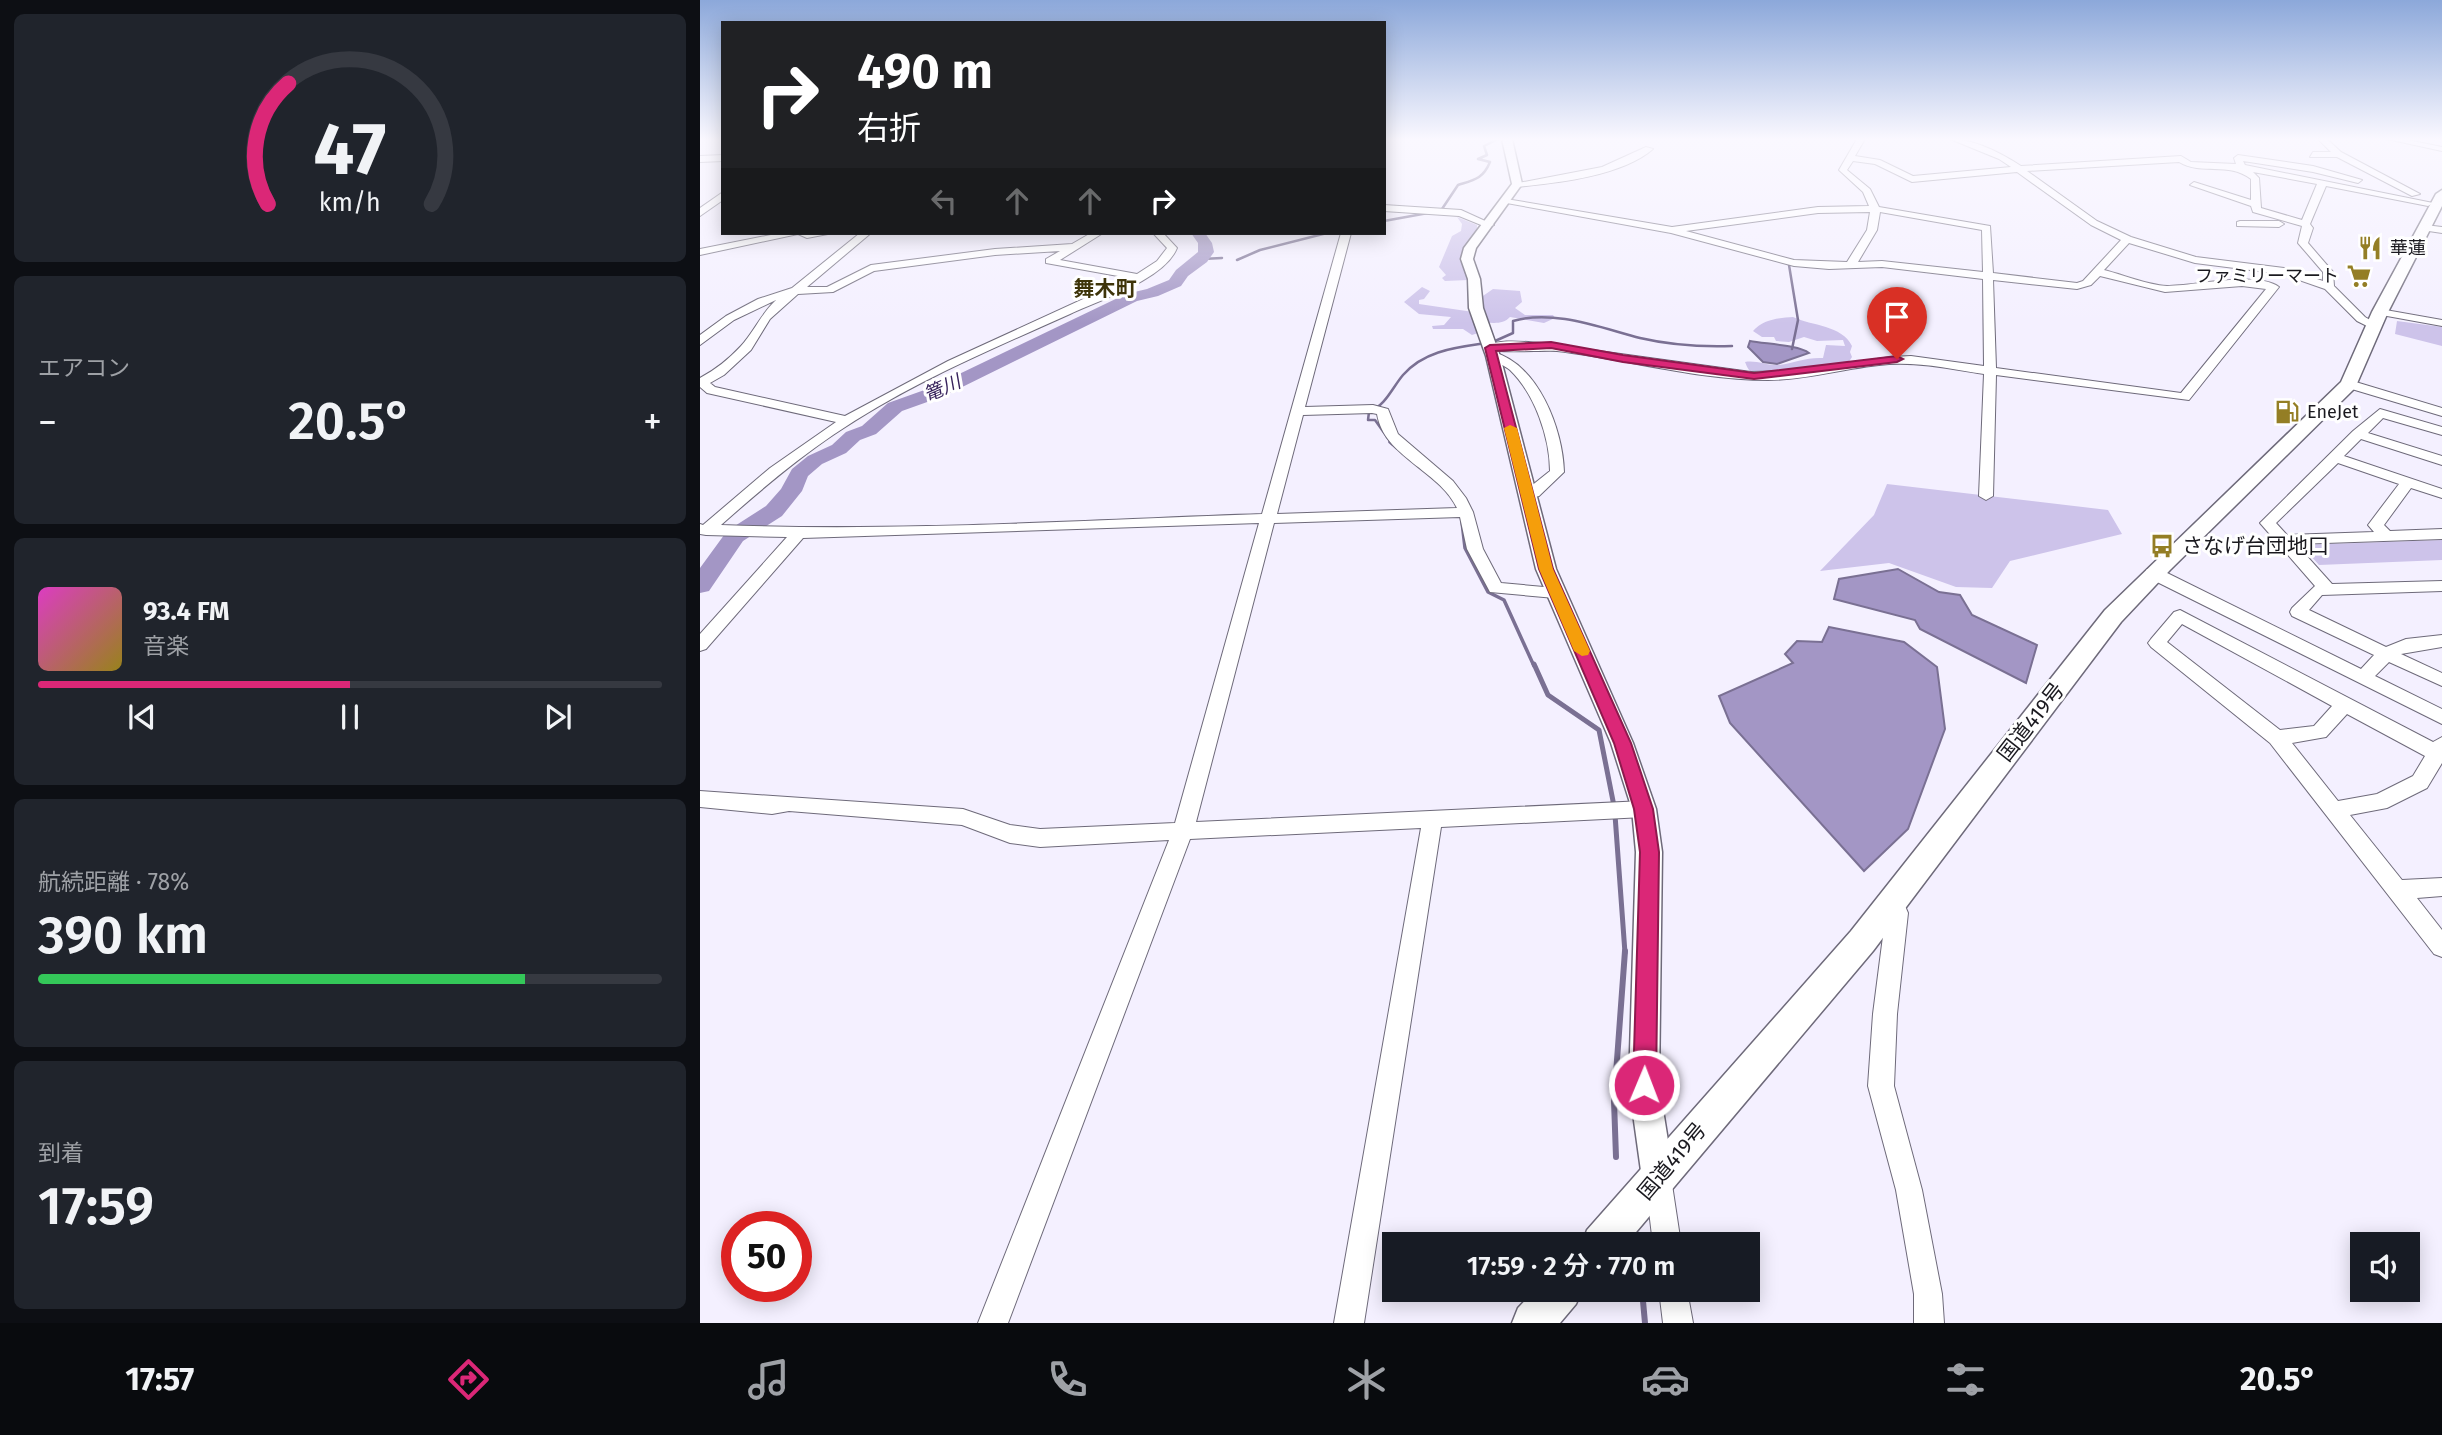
<!DOCTYPE html>
<html lang="ja">
<head>
<meta charset="utf-8">
<style>
	body { margin:0; font-family:"Fira Sans","Noto Sans JP",sans-serif; background:#20242c; color:#f1f3f6; height:100vh; display:flex; flex-direction:column; font-size:26px; white-space:nowrap }
	* { box-sizing:border-box; margin:0 }
	p { font-size:23px; color:#9ea1a6 }
	.icon { flex:none; width:38px; height:38px; fill:none; stroke:currentColor; stroke-width:2; stroke-linecap:round; stroke-linejoin:round }
	.map { position:relative; flex:1; overflow:hidden }
	.panel { display:flex; flex-direction:column; gap:14px; padding:14px; background:#0d0f14; width:700px }
	.panel>* { flex:none }
	.banner { position:absolute; left:21px; top:21px; width:665px; height:214px; border-radius:0px; box-shadow:0 4px 18px #0003; background:#202124; color:#fff; overflow:hidden }
	.buttons { position:absolute; left:1650px; top:1232px; display:grid; gap:14px }
	.buttons a { display:grid; place-items:center; width:70px; height:70px; border-radius:0px; background:#171b24; box-shadow:0 4px 18px #0003; font-size:35px }
	.speed { position:absolute; left:21px; top:1211px; display:flex; gap:14px; font-size:35px; font-weight:700; text-align:center }
	.speed>* { display:grid; place-content:center; width:91px; height:91px; border-radius:50%; background:#171b24; box-shadow:0 4px 18px #0003; line-height:1 }
	.speed .limit { border:10px solid #d22; background:#fff; color:#111 }
	.pin { position:absolute; display:grid; place-items:center; width:60px; height:60px; color:#fff; margin:-72px -30px; border-radius:50% 50% 50% 0; rotate:-45deg; box-shadow:0 0 7px #0007 }
	.pin .icon { rotate:45deg }
	.me { position:absolute; width:77px; margin:-38px; rotate:1deg; stroke-linejoin:round; filter:drop-shadow(0 0 5px #0008) }
	.turn { display:flex; align-items:center; gap:24px; height:147px; padding:0 21px; font-size:32px }
	.turn .icon { width:91px; height:91px; stroke-width:2.5 }
	.turn b { display:block; font-size:49px; line-height:60px }
	.lanes { display:flex; align-items:center; height:66px; padding:0 21px; background:#0003; justify-content:center; gap:35px; direction:ltr }
	.lanes .off { opacity:.35 }
	.big { font-size:52px; font-weight:600; line-height:1.1 }
	.panel .card { flex:1; display:flex; flex-direction:column; justify-content:center; gap:10px; min-width:0; padding:0 24px; border-radius:10px; background:#20242c }
	.panel .dial { align-items:center; gap:0 }
	.dial svg { height:182px; overflow:visible; fill:none; stroke:#363941; stroke-width:7; stroke-linecap:round; text-anchor:middle }
	.dial text { fill:#f1f3f6; stroke:none }
	.song { display:flex; align-items:center; gap:21px }
	.cover { width:84px; height:84px; border-radius:10px; background:linear-gradient(135deg,hsl(310 70% 55%),hsl(50 70% 35%)) }
	.played { height:7px; border-radius:4px; background:linear-gradient(90deg,#db2777 50%,#363941 50%) }
	.keys { display:flex; justify-content:space-around; direction:ltr }
	.heat { display:flex; justify-content:space-between; align-items:center; font-size:38px; direction:ltr }
	.charge { height:10px; border-radius:5px; background:linear-gradient(90deg,#34c759 78%,#363941 0) }
	.trip { position:absolute; left:682px; top:1232px; width:378px; height:70px; border-radius:0px; background:#171b24; box-shadow:0 4px 18px #0003; font-weight:600; line-height:70px; text-align:center }
	.menu { display:flex; height:112px; justify-content:space-around; align-items:center; background:#090b0e; color:#9ea1a6 }
	.menu .icon { width:49px; height:49px }
	.menu .active { color:#db2777 }
	.menu b { font-size:32px; color:#f1f3f6 }
	main { display:flex; flex:1; min-height:0 }
	.map>svg:first-child { display:block }
</style>
</head>
<body>
<main>
<section class="panel">
<div class="card dial"><svg viewBox="0 0 100 80">
<path d="M14 69A42 42 0 1 1 86 69"/>
<path d="M14 69A42 42 0 0 1 23 16" stroke="#db2777"/>
<text x="50" y="56" font-size="32" font-weight="700">47</text>
<text x="50" y="72" font-size="11">km/h</text>
</svg></div>
<div class="card"><p>エアコン</p>
<div class="heat"><a>−</a><b class="big">20.5°</b><a>+</a></div>
</div>
<div class="card">
<div class="song"><i class="cover"></i><div><b>93.4 FM</b><p>音楽</p></div></div>
<div class="played"></div>
<div class="keys"><svg class="icon" aria-label="previous" viewBox="0 0 24 24"><path d="M18 5L8 12l10 7zM5 5v14"/></svg><svg class="icon" aria-label="pause" viewBox="0 0 24 24"><path d="M8 5v14M16 5v14"/></svg><svg class="icon" aria-label="next" viewBox="0 0 24 24"><path d="M6 5l10 7-10 7zM19 5v14"/></svg></div>
</div>
<div class="card"><p>航続距離 · 78%</p><b class="big">390 km</b><div class="charge"></div></div>
<div class="card"><p>到着</p><b class="big">17:59</b></div>
</section>
<div class="map">
<svg width="1742" height="1323" viewBox="0 0 1742 1323">
	<rect width="100%" height="100%" fill="#f4f0ff"/>
	<path fill="#cdc3ea" d="M757,217L777,225V232L762,260L768,280L745,281L742,278L746,275L739,267L752,236L761,231L762,224Z
		M722,287L730,291L724,299L719,300V304L780,313V298L793,289L820,291L822,302L815,308L825,315H853L855,318L844,323L810,317C801,327 786,321 774,322L778,333L772,335L763,329H733L732,326L744,325L751,317L719,314L704,302Z
		M1093,317C1112,326 1142,325 1152,346L1150,352L1152,357L1148,363C1123,367 1079,379 1055,374C1049,372 1047,367 1045,362C1057,360 1067,366 1079,365C1094,363 1107,357 1123,358L1126,345L1145,346L1143,340L1117,341L1104,337L1089,342L1076,341L1074,337H1062L1053,331C1063,319 1079,318 1093,317Z
		M1697,321L1742,327V346L1695,334Z
		M1187,484L1408,510L1422,534L1310,561L1292,588L1256,587L1189,563L1120,571L1174,515Z
		M1742,540V560L1619,565L1601,545Z"/>
	<path fill="#a396c5" stroke="#7a7093" stroke-width="2" d="M1050,341C1066,344 1099,345 1109,353L1077,364L1063,362L1048,347Z
		M1198,569L1239,592L1260,595L1272,615L1337,645L1326,683L1220,629L1215,620L1134,599L1139,579Z
		M1129,627L1204,642L1237,667L1245,729L1208,829L1164,871L1030,723L1019,696L1093,663L1085,654L1097,641L1122,642Z"/>
	<g fill="none" stroke-linecap="round" stroke-linejoin="round">
		<path stroke="#7a7093" stroke-width="2.5" d="M742,209L758,185C774,180 783,179 790,162L778,159L787,155L784,146L798,139
			M684,221L728,213
			M502,259L522,258
			M537,260L560,250L627,233
			M1089,265L1098,320L1092,349
			M795,341L813,333V321C854,309 901,328 940,338C970,345 1002,347 1032,346
			M692,444L675,420H668L669,412C686,405 692,388 703,375C723,352 752,348 780,344"/>
		<path stroke="#7a7093" stroke-width="3.5" d="M690,442L697,448
			M762,522L765,548L788,592L804,600L834,666"/>
		<path stroke="#7a7093" stroke-width="5" d="M834,664L848,695L899,730L914,806
			M915,815L925,953"/>
		<path stroke="#7a7093" stroke-width="6" d="M916,1157L914,1101L925,951
			M942,1290L945,1323"/>
		<path fill="#a396c5" fill-rule="evenodd" d="M491,233H505L512,243L514,252L507,262L488,276L481,286L458,296L437,301L244,396L202,411L176,434L160,440L146,453L122,464L108,476L102,491L82,516L43,541L9,591L0,593V568L27,531L66,506L81,489L92,469L108,456L132,445L146,432L162,426L188,403L230,388L426,294L447,289L469,280L476,270L498,252V243Z"/>
		<g stroke="#6e6a7a" stroke-width="2">
			<path id="minor" d="M1157,139H1165L1155,156L1180,160L1213,176L1311,167L1299,159L1250,139C1274,139 1301,153 1321,166L1481,156L1491,162L1536,164L1534,158L1538,155L1613,166L1662,180L1658,183L1613,172L1543,161L1545,165L1733,203L1728,206L1626,186L1610,224L1613,228L1608,243L1633,272L1634,286L1665,317L1677,324V328L1673,329L1657,321L1625,289L1582,274L1495,263L1429,243L1404,270C1424,275 1447,285 1467,286C1495,286 1557,271 1579,287L1489,400L1296,375L1293,496L1286,500L1279,496L1284,374C1253,369 1220,362 1189,364C1148,367 1108,380 1068,380C997,380 927,359 857,351C842,350 792,354 784,348C797,338 824,342 841,343L1051,372L1091,371L1191,357L1211,356L1284,366L1283,279L1182,267L1129,269L1094,266L971,233L801,202L806,199L972,227L1118,207L1169,206L1163,192L1139,170ZM1153,161L1175,164L1212,182L1317,172L1391,225L1421,240L1383,281L1377,283L1293,273L1290,226L1179,207L1170,189L1147,170ZM1479,162C1502,176 1528,161 1551,179V200L1494,182L1490,185L1551,206L1553,212L1602,226L1598,243L1623,272V281L1584,268L1496,257L1431,237L1397,221L1327,171ZM1553,172L1617,184L1602,220L1561,208L1559,178ZM1170,212L1167,230L1147,262L1094,260L986,231L1118,213ZM1180,212L1282,230L1283,272L1182,261L1158,262L1177,230ZM1400,276L1465,292L1542,286L1566,289L1481,393L1296,368L1293,280L1377,289L1391,285Z
				M1618,139H1627L1641,152L1720,194L1712,196L1637,157H1610L1613,152H1631Z
				M1687,139H1703L1742,147V151Z
				M946,147L953,149C922,176 857,183 817,187L813,184L902,167Z
				M23,155V161L0,162V156Z
				M23,192V200L0,216V208Z
				M684,205L761,210L794,225L786,227L759,216L684,211Z
				M1540,221H1579L1584,224L1579,227L1537,226V222Z
				M1725,225L1742,227V233L1722,230L1720,228Z
				M81,233H133L107,238L98,234L0,255V249Z
				M160,233H171L107,287H127L171,265L295,249L372,244L391,233H403L360,260L437,274L457,261L467,248L453,233H463L477,248C465,279 400,300 370,314C290,350 206,385 133,435C93,462 57,493 21,525C201,532 382,520 562,514L641,233H651L605,407L673,405L688,409L698,434L753,481L766,498L773,512L783,549L801,583L855,588L863,593L855,598L790,592L767,549L760,517L574,523L496,822L944,801L951,803L954,809L951,815L944,817L741,827L664,1323H634L721,828L490,839L308,1323H278L469,840L340,847L310,843L262,825L89,811L72,814L0,807V791L263,809L310,825L340,829L475,823L559,523L103,538L6,649L0,651V634L87,537L6,535L0,534V524L3,525L70,468L136,422L7,393L0,387V378C15,370 29,359 41,346C54,332 61,314 76,300L34,320L0,345V335L26,316L58,299L92,288ZM360,251L346,259V263L429,278L248,361L145,416L15,387L10,383L24,375L51,350L70,319L98,294L133,292L174,271L295,255ZM672,413L677,414C684,457 739,470 757,508L577,514L603,415Z
				M1680,309L1742,320V326L1676,314V310Z
				M793,352C838,364 863,429 864,472L839,496L827,499L820,495L850,471C850,438 835,394 810,370C803,364 794,362 787,356Z
				M1649,380L1742,408V416L1645,387L1643,384Z
				M1680,409L1742,427V435L1683,418L1668,433L1742,456V465L1661,439L1644,456L1742,489V498L1711,488L1684,525L1690,531L1742,529V539L1596,544L1632,584L1742,581V591L1622,595L1609,610L1686,647L1706,639L1742,635V647L1701,654L1742,673V686L1689,662L1675,676L1742,709V724L1447,577L1445,573L1447,569H1459L1661,669L1674,655L1592,616L1590,612L1592,608L1615,586L1560,523L1653,431ZM1638,463L1699,484L1668,525L1674,532L1587,535L1576,523Z
				M1480,610L1733,742L1742,737V763L1727,788L1687,808L1650,815L1702,880L1742,878V896L1717,898L1742,930V957L1734,954L1570,743L1451,647L1448,643L1451,639L1474,612ZM1482,624L1632,706L1614,726L1580,730L1467,642ZM1647,714L1725,756L1713,776L1677,794L1638,801L1592,743L1626,737Z
				M1197,903L1205,906L1208,913L1197,1014L1194,1086L1222,1190L1242,1294L1244,1323H1214V1294L1196,1190L1168,1086L1173,1014L1186,913L1189,906Z
				M958,1165L967,1169L971,1178L981,1244H953L945,1178L949,1169Z
				M959,1290H987L993,1323H963Z"/>
		</g>
		<g stroke="#6e6a7a" stroke-width="3">
			<path id="major" d="M802,139H812L822,184L776,248L773,259L780,279L783,308L800,356L856,569L933,743L956,809L962,852L959,1085L974,1178L969,1189L958,1194L947,1189L942,1178L929,1085L936,852L932,809L911,743L836,569L786,356L769,308L768,279L761,259L764,248L812,184Z"/>
		</g>
		<g stroke="#6e6a7a" stroke-width="3">
			<path id="highway" d="M1742,190V206L1688,312L1655,388L1470,570L1421,622L1173,951L926,1244H882L887,1230L1151,931L1405,610L1641,382L1672,312L1736,194Z
				M835,1290H882L876,1304L860,1323H812L818,1308Z"/>
		</g>
		<use href="#minor" fill="#fff" fill-rule="evenodd"/>
		<use href="#major" fill="#fff" fill-rule="evenodd"/>
		<use href="#highway" fill="#fff" fill-rule="evenodd"/>
	</g>
	<linearGradient id="sky" x2="0" y2="1"><stop stop-color="#8ca8da"/><stop offset="0.43" stop-color="#faf8ff"/><stop offset="1" stop-color="#faf8ff" stop-opacity="0"/></linearGradient>
	<rect width="1742" height="324" fill="url(#sky)"/>
	<path fill="#db2777" stroke="#8e194d" stroke-width="2" d="M851,342L923,355L1054,373L1197,356L1203,359L1197,362L1054,379L923,362L851,348L796,351L853,569L931,743L953,809L959,852L956,1085L952,1093L944,1096L936,1093L933,1085L940,852L934,809L914,743L839,569L785,348L790,345Z"/>
	<path fill="#f59e0b" d="M810,425L817,428L853,569L890,651L888,655L882,656L874,651L839,569L804,428Z"/>
	<defs>
		<g id="restaurant-bare" transform="scale(1.89)"><path d="M-5-6h1v4h1v-4h1v4h1v-4h1v5L-1.5 .5V6h-2V.5L-5-1ZM5-6V6H3V1.5H1.5Q1.5-4 5-6Z" fill="#947e25" stroke="#fff" stroke-width="2.5" paint-order="stroke"/></g>
		<g id="supermarket-bare" transform="scale(1.89)"><path d="M-6-5.5h2.5l.6 2H6L4.5 2H-2.5L-4.4-4H-6ZM-1.5 3.2a1.3 1.3 0 1 0 .1 0ZM3 3.2a1.3 1.3 0 1 0 .1 0Z" fill="#947e25" stroke="#fff" stroke-width="2.5" paint-order="stroke"/></g>
		<g id="fuel-bare" transform="scale(1.89)"><path d="M-5.5-6h7V0h2V4h1.3V-2.5L3-4.5l.8-.8L6-3V5H2.5V1h-1V6h-7ZM-4.2-4.7v3.2H.2V-4.7Z" fill="#947e25" stroke="#fff" stroke-width="2.5" paint-order="stroke"/></g>
		<g id="bus-bare" transform="scale(1.89)"><path d="M-5-6H5V4H4V6H2V4H-2V6H-4V4H-5ZM-3.5-4V0h7V-4ZM-3.5 1.2v1.5H-2V1.2ZM2 1.2v1.5H3.5V1.2Z" fill="#947e25" stroke="#fff" stroke-width="2.5" paint-order="stroke"/></g>
	</defs>
	<g fill-rule="evenodd">
		<use href="#restaurant-bare" x="1670" y="248"/>
		<use href="#supermarket-bare" x="1659" y="276"/>
		<use href="#fuel-bare" x="1587" y="412"/>
		<use href="#bus-bare" x="1462" y="546"/>
	</g>
	<g text-anchor="middle" dominant-baseline="central" stroke-width="6" stroke-linejoin="round" paint-order="stroke">
		<g font-size="18" fill="#1a191f" stroke="#fff" text-anchor="start">
			<text x="1690" y="248">華蓮</text>
			<text x="1639" y="276" text-anchor="end">ファミリーマート</text>
			<text x="1607" y="412">EneJet</text>
		</g>
		<g font-size="19" font-style="italic" fill="#37225c" stroke="#fff">
			<text transform="translate(242 388) rotate(-24)">篭川</text>
		</g>
		<g font-size="21" font-weight="bold" fill="#3e3409" stroke="#fff">
			<text x="405" y="289">舞木町</text>
		</g>
		<g font-size="21" fill="#1a191f" stroke="#fff" text-anchor="start">
			<text x="1482" y="546">さなげ台団地口</text>
		</g>
		<g font-size="21" fill="#1a191f" stroke="#fff">
			<text transform="translate(1331 722) rotate(-52)">国道419号</text>
			<text transform="translate(972 1161) rotate(-50)">国道419号</text>
		</g>
	</g>
</svg>
<div class="buttons">
<a><svg class="icon" aria-label="sound" viewBox="0 0 24 24"><path d="M4 9h4l5-4v14l-5-4H4zM17 9q2 3 0 6"/></svg></a>
</div>
<div class="speed"><div class="limit">50</div></div>
<div class="pin" style="left:1197px;top:359px;background:#d93025"><svg class="icon" aria-label="arrive" viewBox="0 0 24 24"><path d="M6 21V4h12l-3 4 3 4H6"/></svg></div>
<svg class="me" style="left:944px;top:1085px" viewBox="-20 -20 40 40"><circle r="17" fill="#db2777" stroke="#fff" stroke-width="3"/><path d="M0-11L8 9 0 5-8 9z" fill="#fff"/></svg>
<div class="trip">17:59 · 2 分 · 770 m</div>
<div class="banner">
<div class="turn"><svg class="icon" aria-label="right" viewBox="0 0 24 24"><path d="M7 20v-9h11M14 6l5 5-5 5"/></svg><div><b>490 m</b>右折</div></div>
<div class="lanes"><svg class="icon off" aria-label="left" viewBox="0 0 24 24"><path d="M17 20v-9H6M10 6l-5 5 5 5"/></svg><svg class="icon off" aria-label="ahead" viewBox="0 0 24 24"><path d="M12 20V5M6 11l6-6 6 6"/></svg><svg class="icon off" aria-label="ahead" viewBox="0 0 24 24"><path d="M12 20V5M6 11l6-6 6 6"/></svg><svg class="icon" aria-label="right" viewBox="0 0 24 24"><path d="M7 20v-9h11M14 6l5 5-5 5"/></svg></div>
</div>
</div>
</main>
<nav class="menu">
<b>17:57</b>
<svg class="icon active" aria-label="directions" viewBox="0 0 24 24"><path d="M12 3l9 9-9 9-9-9zM9 14v-3h6M13 9l2 2-2 2"/></svg>
<svg class="icon" aria-label="music" viewBox="0 0 24 24"><path d="M9 18V5l10-2v13"/><circle cx="6" cy="18" r="3"/><circle cx="16" cy="16" r="3"/></svg>
<svg class="icon" aria-label="phone" viewBox="0 0 24 24"><path d="M5 4h4l2 5-3 2q2 4 5 5l2-3 5 2v4C11 20 4 13 5 4z"/></svg>
<svg class="icon" aria-label="climate" viewBox="0 0 24 24"><path d="M12 3v18M4 7l16 10M4 17L20 7"/></svg>
<svg class="icon" aria-label="car" viewBox="0 0 24 24"><path d="M5 17H2v-5l4-1 3-4h7l3 4 3 1v5h-3M9 17h6M6 11h13"/><circle cx="7" cy="17" r="2"/><circle cx="17" cy="17" r="2"/></svg>
<svg class="icon" aria-label="filters" viewBox="0 0 24 24"><path d="M4 7h16M4 17h16"/><circle cx="9" cy="7" r="2"/><circle cx="15" cy="17" r="2"/></svg>
<b>20.5°</b>
</nav>
</body>
</html>
